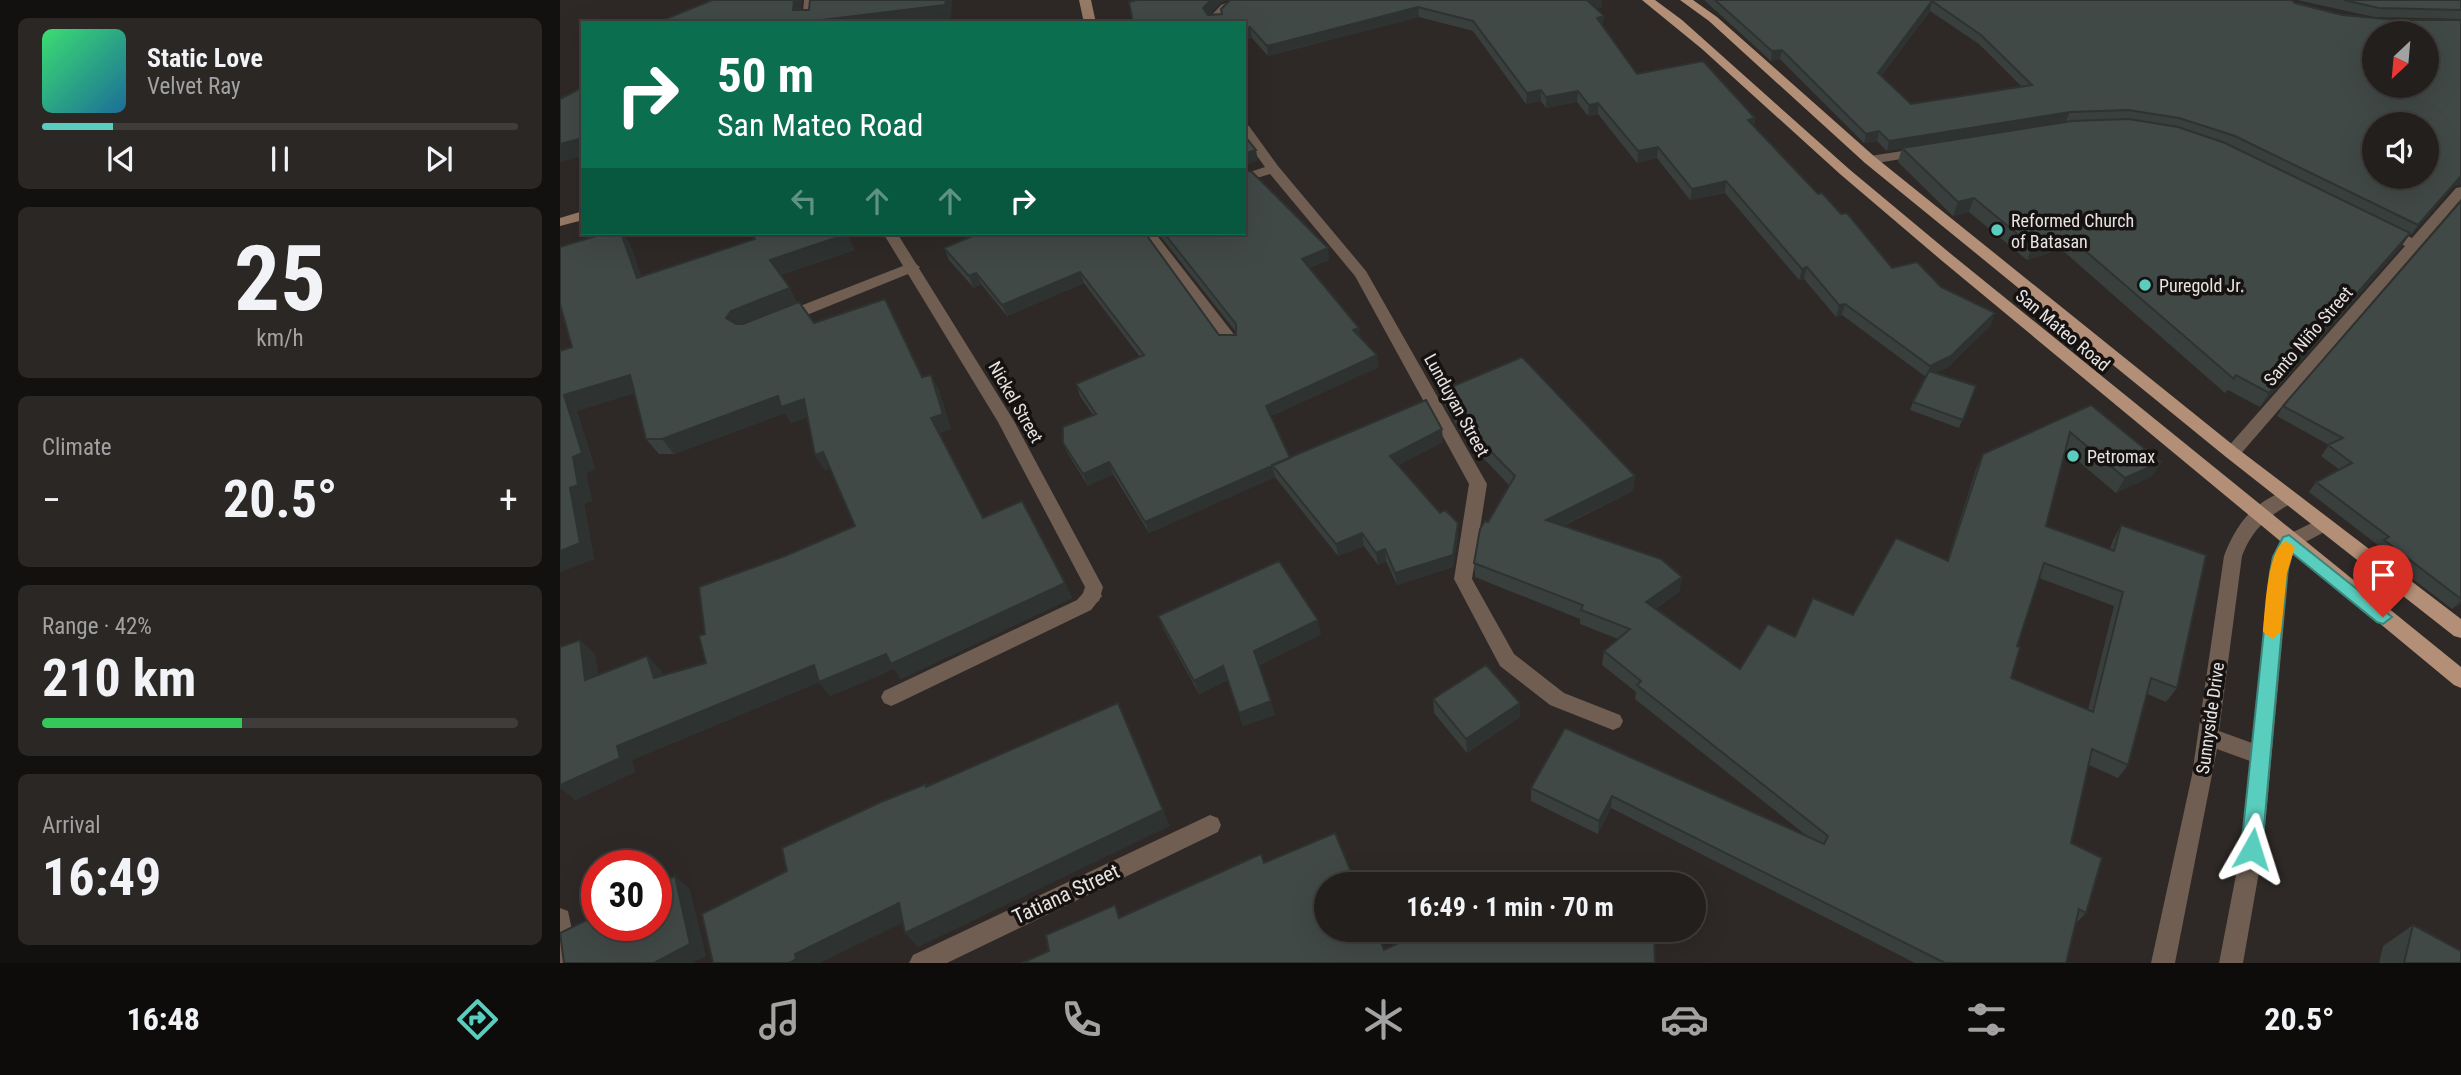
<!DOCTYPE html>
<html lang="en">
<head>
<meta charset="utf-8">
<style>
	body { margin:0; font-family:"Roboto Condensed",sans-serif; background:#2a2725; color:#f1f3f6; height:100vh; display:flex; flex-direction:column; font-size:26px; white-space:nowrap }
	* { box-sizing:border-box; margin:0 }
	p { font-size:23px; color:#a2a2a3 }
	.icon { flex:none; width:38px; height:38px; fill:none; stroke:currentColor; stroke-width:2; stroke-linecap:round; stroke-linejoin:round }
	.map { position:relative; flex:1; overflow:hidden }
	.details { display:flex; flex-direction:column; gap:18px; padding:18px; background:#13110f; width:560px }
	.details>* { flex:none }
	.hud { position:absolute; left:21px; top:21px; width:665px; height:214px; border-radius:0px; box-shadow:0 7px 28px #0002,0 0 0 2px #3f3d3b; background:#0b6e4f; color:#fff; overflow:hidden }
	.needle { width:46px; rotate:206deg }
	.fabs { position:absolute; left:1802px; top:21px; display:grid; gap:14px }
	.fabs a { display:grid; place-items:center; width:77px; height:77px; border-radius:50%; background:#221f1c; box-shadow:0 7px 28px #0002,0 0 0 2px #3f3d3b; font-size:35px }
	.speed { position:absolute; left:21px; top:850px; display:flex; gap:14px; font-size:35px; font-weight:700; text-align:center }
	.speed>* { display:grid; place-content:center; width:91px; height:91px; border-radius:50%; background:#221f1c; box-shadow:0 7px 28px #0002,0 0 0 2px #3f3d3b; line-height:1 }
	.speed .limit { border:10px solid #d22; background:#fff; color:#111 }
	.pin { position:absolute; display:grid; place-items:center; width:60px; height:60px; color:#fff; margin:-72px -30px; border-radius:50% 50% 50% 0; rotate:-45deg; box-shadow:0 0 7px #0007 }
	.pin .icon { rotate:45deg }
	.me { position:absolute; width:77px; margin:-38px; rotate:6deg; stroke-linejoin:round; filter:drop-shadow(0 0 5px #0008) }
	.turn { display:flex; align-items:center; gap:24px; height:147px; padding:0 21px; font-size:32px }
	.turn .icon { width:91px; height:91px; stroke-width:2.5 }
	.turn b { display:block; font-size:49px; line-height:60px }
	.lanes { display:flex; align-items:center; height:66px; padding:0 21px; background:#0003; justify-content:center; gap:35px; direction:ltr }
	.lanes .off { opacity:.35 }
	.big { font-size:52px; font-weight:700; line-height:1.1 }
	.details .tile { flex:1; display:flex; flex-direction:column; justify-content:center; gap:10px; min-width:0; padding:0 24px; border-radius:10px; background:#2a2725 }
	.details .dial { align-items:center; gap:0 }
	.dial b { font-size:91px; line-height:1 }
	.song { display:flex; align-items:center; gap:21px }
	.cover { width:84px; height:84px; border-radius:10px; background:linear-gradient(135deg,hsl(140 70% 55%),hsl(200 70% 35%)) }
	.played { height:7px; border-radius:4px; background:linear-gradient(90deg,#5acebe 15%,#3f3d3b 15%) }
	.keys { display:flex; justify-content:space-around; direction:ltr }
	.heat { display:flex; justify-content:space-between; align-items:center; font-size:38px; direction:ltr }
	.charge { height:10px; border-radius:5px; background:linear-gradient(90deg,#34c759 42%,#3f3d3b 0) }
	.trip { position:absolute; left:754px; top:872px; width:392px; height:70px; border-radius:35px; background:#221f1c; box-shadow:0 7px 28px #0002,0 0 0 2px #3f3d3b; font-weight:700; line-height:70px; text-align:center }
	.dock { display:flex; height:112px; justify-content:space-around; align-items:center; background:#0e0c0b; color:#a2a2a3 }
	.dock .icon { width:49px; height:49px }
	.dock .active { color:#5acebe }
	.dock b { font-size:32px; color:#f1f3f6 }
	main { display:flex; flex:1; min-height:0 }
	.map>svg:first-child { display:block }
</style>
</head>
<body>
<main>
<section class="details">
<div class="tile">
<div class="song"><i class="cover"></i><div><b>Static Love</b><p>Velvet Ray</p></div></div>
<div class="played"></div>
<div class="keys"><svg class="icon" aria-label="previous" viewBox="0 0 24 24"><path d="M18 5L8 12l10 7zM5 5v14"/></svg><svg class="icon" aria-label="pause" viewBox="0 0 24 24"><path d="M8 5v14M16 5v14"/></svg><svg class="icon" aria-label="next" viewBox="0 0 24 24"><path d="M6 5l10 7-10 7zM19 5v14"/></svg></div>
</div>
<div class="tile dial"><b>25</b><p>km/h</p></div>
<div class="tile"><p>Climate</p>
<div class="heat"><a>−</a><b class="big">20.5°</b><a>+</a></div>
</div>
<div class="tile"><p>Range · 42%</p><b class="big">210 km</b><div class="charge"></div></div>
<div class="tile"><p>Arrival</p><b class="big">16:49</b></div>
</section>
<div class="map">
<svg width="1901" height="963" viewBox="0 0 1901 963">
	<rect width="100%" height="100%" fill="#2e2926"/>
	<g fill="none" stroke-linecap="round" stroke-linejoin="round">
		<path fill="#6f5e51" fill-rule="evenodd" d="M353,262L360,267L358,270L227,323H217L214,319L217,315Z
			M532,588L539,591L542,596L531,610L338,703L331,706L324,703L321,697L324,691L517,600L525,591Z"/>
		<path fill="#6f5e51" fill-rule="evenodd" d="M244,0H256L254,23H242Z
			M673,0H689L669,9L660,19L662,23H650L648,19L661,5Z
			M684,125L689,126L718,166L806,271L927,484L912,579L954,654L1004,693L1060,715L1063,721L1060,727L1053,730L990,705L940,666L894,579L909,484L795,276L710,174L684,182V174L705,167L684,138Z
			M1362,148L1369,152L1367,155L1310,164L1303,160L1310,156Z
			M1901,187V199L1678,457H1666L1663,453L1666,449L1845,246L1819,233V227H1829L1852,238L1896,188Z
			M323,233H337L454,421L543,587L539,601L532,604L525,601L522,596L525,587L438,422Z
			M581,233H595L676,337L678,341L676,345H664Z
			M1728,490L1734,492L1737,497L1734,502C1708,516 1693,528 1682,556L1659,731L1692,743L1712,557L1723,537L1764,517L1770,519L1773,524L1770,529L1736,547L1730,557L1703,849L1683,963H1659L1681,849L1690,761L1657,749L1615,963H1591L1632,775L1664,556C1676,524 1694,501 1728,490Z
			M650,815L658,818L661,825L658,832L387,963H349L353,955Z
			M0,908L8,911L19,963H0Z"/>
		<path fill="#957a66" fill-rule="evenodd" d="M519,0H531L536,23H524Z
			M23,211V220L0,226V218Z"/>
		<path fill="#b28f76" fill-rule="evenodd" d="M1082,0H1095L1122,20L1289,169L1391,254L1901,667V688L1894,685L1381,260L1280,174L1142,49Z
			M1120,0H1133L1157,17L1315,157L1678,449L1901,619V638L1894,636L1666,457L1305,163L1149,21Z"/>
	</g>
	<path fill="#383f3d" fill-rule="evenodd" d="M577,0H666L660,3L649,15L662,14L670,0H1042V7L1036,8L1043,26L1077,74L1195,118L1194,126L1258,194L1281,214L1332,268L1381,287L1431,325L1387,368L1375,373L1416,386L1399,428L1350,410L1353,402L1366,377L1282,315L1276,317L1244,279L1239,280L1165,193L1130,200L1097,158L1077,163L1038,114L1028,116L1017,102L986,108L981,101L966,104L913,31L859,17L708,56L692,38L684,39V23Z
		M1144,0H1731L1894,186L1851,235L1850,234L1841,247L1700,407L1668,390L1665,393L1501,249L1467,260L1409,212L1393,216L1338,162L1342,148L1506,121L1327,151L1317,141L1304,143L1220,59L1211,61ZM1370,11L1419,44L1461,86L1351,104L1321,76Z
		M1737,0H1901V19L1814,17Z
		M1901,201V604L1892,609L1815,550L1819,546L1749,492L1756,482L1780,470L1761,456L1769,445L1717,416L1723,406Z
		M406,233H585L659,335H676V332L598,233H684L769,260L749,268L801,338L819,367L711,416L730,458L883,442L838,465L880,513L898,523V535L893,567L837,585L826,561L818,565L804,546L778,556L715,477L589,533L553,474L528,486L508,454L503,443L533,415L520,396L516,384L580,357L524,283L447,316L421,284L414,288L389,260L384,248L410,238Z
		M70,244L81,276L295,250L220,275L237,302L254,323L362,377L379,390L391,429L379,433L423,518L505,583L512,598L341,679L334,669L270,696L259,682L72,760L75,772L15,800L20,640L35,654L38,675L87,656L101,671L102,676L146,663L145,634L225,556L295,526L270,468L265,470L255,455L248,417L231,423L225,413L114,454H99L86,439L74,393L17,411L35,469L26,473L32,501L24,504L34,559L0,572L12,347Z
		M884,390L1075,476L1073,491L1003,526L1122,577L1119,592L1095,609L1180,669L1235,637L1293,615L1387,561L1416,469L1423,454L1531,405L1601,462L1592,476L1556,493L1505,450L1486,526L1550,549L1553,540L1561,525L1617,688L1606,702L1587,694L1568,765L1558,778L1529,765L1511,843L1526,913L1515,924L1506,963H1355L1051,808L1038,834L971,801V788L1005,728L1247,836L1075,699L1076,692L1042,665L1044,651L1058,639L1020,624V619L915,577L914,563L928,522L949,485L904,438L885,405ZM1479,578L1554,606L1528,710L1451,678L1457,646Z
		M598,616L761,634L699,665L715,715L683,726L668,680L639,694L604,630Z
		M873,699L960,717L907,753L874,713Z
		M1853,925L1901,963H1819L1823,946Z"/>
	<path fill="#2e3332" d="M234,0H242L240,22L386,0H392L391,20L367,23H237L233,10Z
		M651,0H666L660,3L645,19L643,8Z
		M1027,0H1042V7L1027,10Z
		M1372,1L1370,11L1315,83L1318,73Z
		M858,7L859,17L708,56L707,46Z
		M1044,16L1043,27L1037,18Z
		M690,27L692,38L684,39V28Z
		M1222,50L1220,59L1211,61L1212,51Z
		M981,90V101L966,104L967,93Z
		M1018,91L1017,102L986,108V97Z
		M1038,103V114L1028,116L1029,105Z
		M1510,112L1506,121L1327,151L1329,141Z
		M1195,118L1194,129L1188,120Z
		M1319,131L1317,141L1304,143L1306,134Z
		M23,138V156L0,162V144Z
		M1098,147L1097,158L1077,163L1078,151Z
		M696,150L698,161L684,166V154Z
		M1901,176V185L1894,186L1851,235L1858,225Z
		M1166,181L1165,193L1130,200L1132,189Z
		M1414,198L1409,212L1393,216L1398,202Z
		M61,233H63L70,244L87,293L77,278Z
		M1850,233L1841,247L1700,407L1709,393Z
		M287,234L295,250L219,276L210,260Z
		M1507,235L1501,249L1467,260L1472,246Z
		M768,248L769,260L743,270L742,259Z
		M1247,267L1244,279L1239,280L1242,269Z
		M520,272L524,283L447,316L442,305Z
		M416,273L421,284L414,288L409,276Z
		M230,288L238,304L176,333L166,318L171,311Z
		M1285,304L1282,315L1276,317L1279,305Z
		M1435,313L1431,325L1387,368L1366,377L1370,366Z
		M799,328L801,340L793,330Z
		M817,355L819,367L709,417L706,406Z
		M70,375L81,391L17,411L35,469L26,473L32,501L24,504L34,559L0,572V551L10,488L4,395Z
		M371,375L379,390L391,429L379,433L371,418Z
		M218,396L244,399L254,415L231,423L225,413L114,454L102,439Z
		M882,429L883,442L831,469L830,456Z
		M263,452L273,468L265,470L255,455Z
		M549,462L553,474L528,486L523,474Z
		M1601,462L1592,476L1556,493L1565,478Z
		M712,466L715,477L589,533L585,522Z
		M1075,476L1073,491L985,534L986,520Z
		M898,523V535L893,567L837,585L835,573Z
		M802,533L804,546L778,556L776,544Z
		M825,549L826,561L818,565L816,553Z
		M1122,577L1119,592L1084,616L1086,602Z
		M505,583L512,598L341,679L334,669L270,696L259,682L72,760L75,772L15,800L0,788V785L57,746L254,665L326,654Z
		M1901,600V604L1892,609Z
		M758,620L761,634L698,665L694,651Z
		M20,640L35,654L41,695L25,680Z
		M87,656L101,671L108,693L94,678Z
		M663,666L668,680L639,694L634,681Z
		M711,701L715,715L683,726L679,713Z
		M558,703L610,826L358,947L345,933Z
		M960,703V717L907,753L906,739Z
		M1052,796L1051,808L1038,834L1039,821Z
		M115,876L130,889L146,956L133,963H94Z
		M339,903L352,918L260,963H229L235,954Z"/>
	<path fill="#414947" stroke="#2e3332" stroke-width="2" fill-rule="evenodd" d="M152,0H234L233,10H249L250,0H386L385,5L237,23H96Z
		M577,0H651L643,8L648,15L662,14L661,9L670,0H1027L1044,16L1037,18L1077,74L1143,61L1195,118L1188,120L1258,194L1262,193L1281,214L1287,213L1332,268L1357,262L1381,287L1435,313L1391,356L1370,366L1285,304L1279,305L1247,267L1242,269L1166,181L1132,189L1098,147L1078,151L1038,103L1029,105L1018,91L986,97L981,90L967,93L913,21L858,7L707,46L690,27L684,28V23H573L569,2Z
		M1155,0H1731L1735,3L1782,15L1837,20H1901V176L1858,225L1675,136L1619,118L1568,110L1510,112L1329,141L1319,131L1306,134L1222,50L1212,51ZM1372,1L1421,35L1472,85L1351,104L1318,73ZM1815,33H1867V86H1815ZM1815,124H1867V177H1815Z
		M1784,0H1901V10L1819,8Z
		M23,87V138L0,144V99Z
		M1569,119L1618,127L1665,143L1850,233L1709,393L1676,375L1674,379L1507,235L1472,246L1414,198L1398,202L1342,148L1512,121Z
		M684,135L696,150L684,154Z
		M691,171L768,248L742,259L799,328L793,330L817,355L706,406L730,458L585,522L549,462L523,474L503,443V427L536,414L516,384L584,355L520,272L442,305L416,273L409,276L384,248L413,236L410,233H585L659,335H676V324L604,233H684V172Z
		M1901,201V599L1824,540L1829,537L1756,482L1792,463L1768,445L1783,438L1723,406Z
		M46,233H61L77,278L195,239L192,233H286L287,234L210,260L230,288L171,311L166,318L176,324H183L239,302L254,323L325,299L362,377L371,375L383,414L371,418L423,518L462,501L505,583L331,664L326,654L259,682L254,665L57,746L60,758L0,785V647L20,640L25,680L87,656L94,678L146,663L139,636L145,634L139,587L225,556L295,526L263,452L255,455L244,399L221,407L218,396L102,439H86L70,375L4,395L22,453L13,457L18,485L10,488L20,543L0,551V351L12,347L0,304V247Z
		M962,357L1075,476L986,520L1101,559L1122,577L1086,602L1180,669L1208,624L1235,637L1253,598L1293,615L1336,538L1388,561L1423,454L1531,405L1601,462L1565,478L1510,432L1486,526L1554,551L1561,525L1646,555L1617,688L1591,678L1568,765L1532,749L1511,843L1542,858L1526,913L1519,909L1506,963H1385L1052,796L1039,821L971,788L1005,728L1264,844L1268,836L1077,685L1081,681L1044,651L1070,629L1021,610L1023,605L914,563L920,529L925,521L928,522L955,476L903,423L884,390ZM1484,563L1563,592L1533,712L1451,678L1460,647L1457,646Z
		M1369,371L1416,386L1403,420L1353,402Z
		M866,400L882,429L830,456L880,513L885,510L898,523L893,555L835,573L825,549L816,553L802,533L776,544L712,465Z
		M719,561L758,620L694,651L711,701L679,713L663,666L634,681L598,616Z
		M926,665L960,703L906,739L873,699Z
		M558,703L603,810L345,933L339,903L235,954L236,959L229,963H153L142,914L227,871L222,848L321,802L366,784V787Z
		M775,833L796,884H766V929H816L824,950L869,929H1094L1095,963H462L489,951L486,935L555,905L559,918L701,854L704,863Z
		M115,876L130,944L94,963H4L0,933L37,915V926H96V885Z
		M1853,925L1901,951V963H1844Z"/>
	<path fill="#5acebe" stroke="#3a867c" stroke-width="2" d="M1729,535L1832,617L1823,624L1817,622L1732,553L1727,573L1702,849L1699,856L1692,859L1684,856L1681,849L1710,573L1713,557L1723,537Z"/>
	<path fill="#f59e0b" d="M1726,541L1735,547L1727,573L1721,632L1712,639L1703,632C1705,613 1707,547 1726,541Z"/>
	<g fill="#5acebe" stroke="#151211" stroke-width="2.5">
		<circle cx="1437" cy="230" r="7"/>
		<circle cx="1585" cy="285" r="7"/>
		<circle cx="1513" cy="456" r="7"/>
	</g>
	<g text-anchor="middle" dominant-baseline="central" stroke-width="7" stroke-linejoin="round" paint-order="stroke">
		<g font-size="18" fill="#e7e3e1" stroke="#151211" text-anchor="start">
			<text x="1451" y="220">Reformed Church<tspan x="1451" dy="21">of Batasan</tspan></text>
			<text x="1599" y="285">Puregold Jr.</text>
			<text x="1527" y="456">Petromax</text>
		</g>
		<g font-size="18" fill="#e7e3e1" stroke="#151211">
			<text transform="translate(1503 330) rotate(40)">San Mateo Road</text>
			<text transform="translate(1748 336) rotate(-49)">Santo Niño Street</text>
			<text transform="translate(456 402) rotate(60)">Nickel Street</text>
			<text transform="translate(897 405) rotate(61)">Lunduyan Street</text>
			<text transform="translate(1650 718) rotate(-82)">Sunnyside Drive</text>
		</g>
		<g font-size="21" fill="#e7e3e1" stroke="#151211">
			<text transform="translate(506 894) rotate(-25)">Tatiana Street</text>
		</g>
	</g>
</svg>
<div class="fabs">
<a><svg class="needle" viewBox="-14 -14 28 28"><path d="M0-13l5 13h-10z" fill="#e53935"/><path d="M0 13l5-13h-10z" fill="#a2a2a3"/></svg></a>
<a><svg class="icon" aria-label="sound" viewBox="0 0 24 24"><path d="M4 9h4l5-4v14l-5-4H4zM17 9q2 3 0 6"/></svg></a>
</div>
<div class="speed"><div class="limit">30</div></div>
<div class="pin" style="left:1823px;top:617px;background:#d93025"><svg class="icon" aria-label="arrive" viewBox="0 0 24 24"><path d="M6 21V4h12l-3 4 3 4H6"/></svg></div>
<svg class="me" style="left:1692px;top:849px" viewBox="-20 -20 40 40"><path d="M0-17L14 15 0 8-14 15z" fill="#5acebe" stroke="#fff" stroke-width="4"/></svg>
<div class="trip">16:49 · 1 min · 70 m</div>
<div class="hud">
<div class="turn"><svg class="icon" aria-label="right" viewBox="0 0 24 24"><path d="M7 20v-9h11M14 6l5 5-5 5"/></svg><div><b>50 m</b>San Mateo Road</div></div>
<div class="lanes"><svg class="icon off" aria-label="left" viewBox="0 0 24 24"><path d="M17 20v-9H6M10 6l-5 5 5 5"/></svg><svg class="icon off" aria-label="ahead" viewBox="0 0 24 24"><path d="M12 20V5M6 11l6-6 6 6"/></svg><svg class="icon off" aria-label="ahead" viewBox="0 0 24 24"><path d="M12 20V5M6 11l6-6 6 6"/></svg><svg class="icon" aria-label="right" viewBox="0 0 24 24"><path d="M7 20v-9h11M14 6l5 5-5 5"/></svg></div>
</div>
</div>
</main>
<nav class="dock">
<b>16:48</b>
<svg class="icon active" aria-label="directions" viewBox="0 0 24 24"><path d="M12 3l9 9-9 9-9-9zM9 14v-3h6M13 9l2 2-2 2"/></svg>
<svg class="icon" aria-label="music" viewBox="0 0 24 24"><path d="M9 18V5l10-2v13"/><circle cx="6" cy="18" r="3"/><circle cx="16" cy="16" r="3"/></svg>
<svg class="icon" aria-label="phone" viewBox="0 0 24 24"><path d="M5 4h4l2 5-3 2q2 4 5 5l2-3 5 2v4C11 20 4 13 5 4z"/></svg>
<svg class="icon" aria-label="climate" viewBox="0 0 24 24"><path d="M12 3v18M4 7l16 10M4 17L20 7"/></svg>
<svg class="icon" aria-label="car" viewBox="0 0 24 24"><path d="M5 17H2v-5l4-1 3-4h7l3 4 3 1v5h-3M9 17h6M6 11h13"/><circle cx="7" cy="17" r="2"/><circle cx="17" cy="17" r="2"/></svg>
<svg class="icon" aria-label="filters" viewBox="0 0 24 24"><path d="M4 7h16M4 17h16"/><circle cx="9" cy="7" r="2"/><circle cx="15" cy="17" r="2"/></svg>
<b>20.5°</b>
</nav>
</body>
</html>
